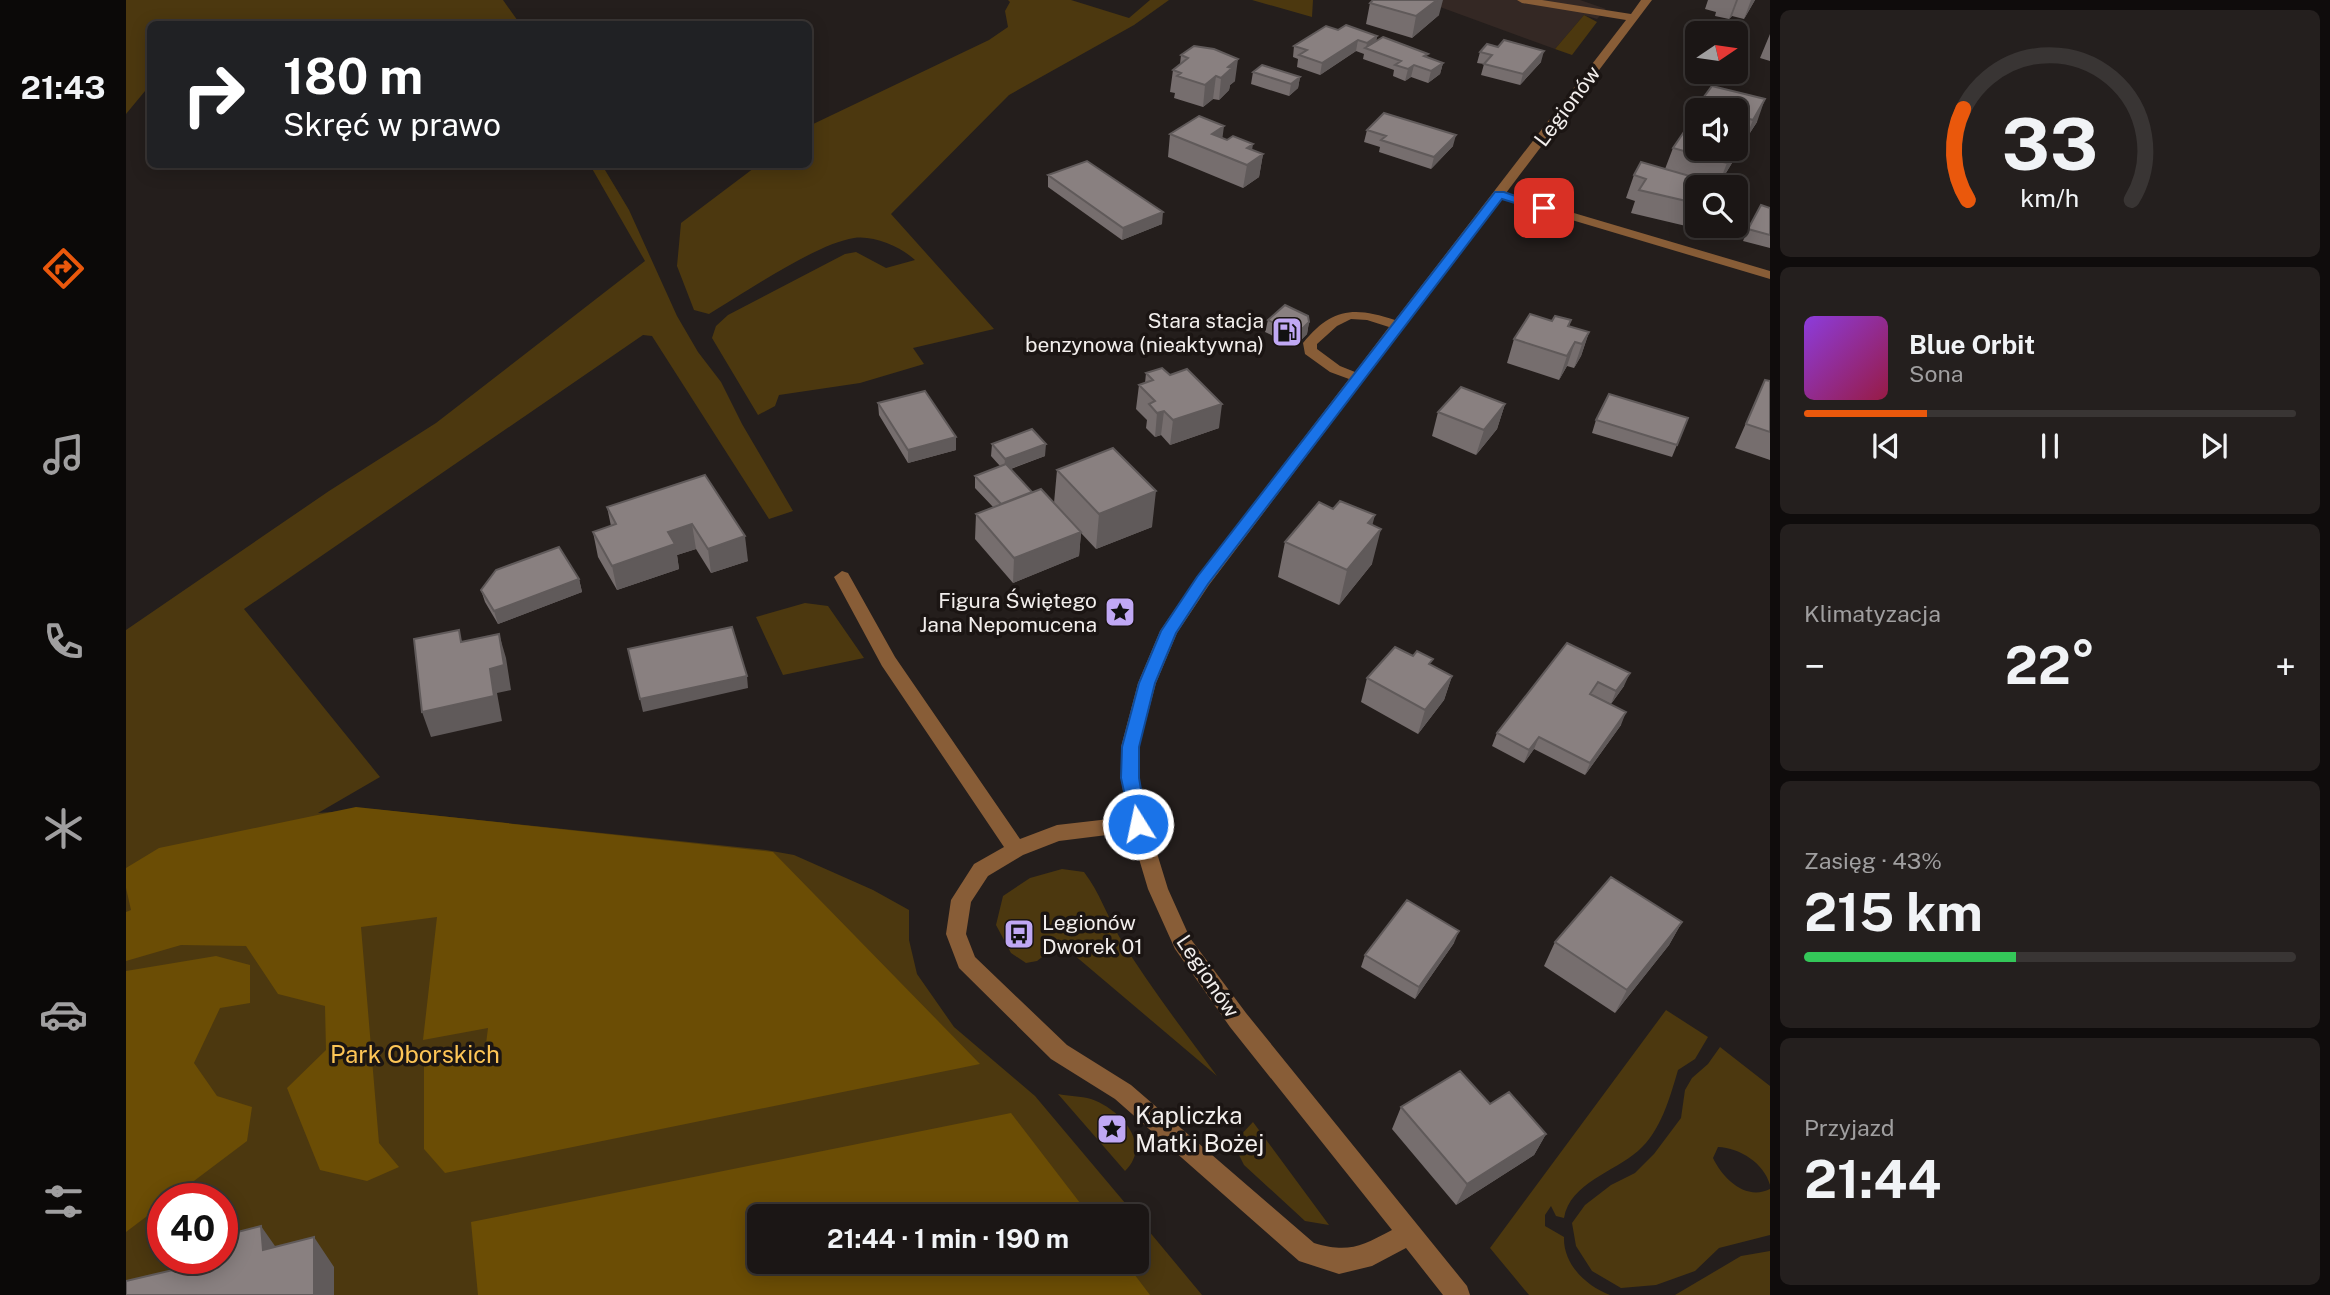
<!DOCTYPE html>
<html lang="pl">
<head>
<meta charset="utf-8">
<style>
	body { margin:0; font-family:"Public Sans",sans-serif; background:#241f1e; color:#f1f3f6; height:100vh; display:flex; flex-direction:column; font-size:26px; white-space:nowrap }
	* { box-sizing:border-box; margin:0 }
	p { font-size:23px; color:#a09fa0 }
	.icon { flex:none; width:38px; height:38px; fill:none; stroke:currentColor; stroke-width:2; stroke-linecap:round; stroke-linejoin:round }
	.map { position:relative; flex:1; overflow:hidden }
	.sheet { display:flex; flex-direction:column; gap:10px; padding:10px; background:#0f0c0c; width:560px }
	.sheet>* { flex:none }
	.banner { position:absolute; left:21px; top:21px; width:665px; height:147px; border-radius:10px; box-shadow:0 4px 18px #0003,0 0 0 2px #393534; background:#202124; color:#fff; overflow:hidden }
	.needle { width:46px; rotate:77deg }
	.buttons { position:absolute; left:1559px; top:21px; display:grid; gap:14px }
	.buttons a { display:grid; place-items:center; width:63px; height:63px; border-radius:10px; background:#1b1615; box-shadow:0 4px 18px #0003,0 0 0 2px #393534; font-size:35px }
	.speed { position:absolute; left:21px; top:1183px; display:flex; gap:14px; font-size:35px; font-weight:700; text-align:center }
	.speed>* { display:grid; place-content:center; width:91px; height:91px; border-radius:50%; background:#1b1615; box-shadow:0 4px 18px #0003,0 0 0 2px #393534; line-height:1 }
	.speed .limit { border:10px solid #d22; background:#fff; color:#111 }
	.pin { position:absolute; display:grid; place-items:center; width:60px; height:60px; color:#fff; margin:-30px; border-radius:14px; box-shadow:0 4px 10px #0006 }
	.me { position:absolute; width:77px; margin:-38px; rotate:350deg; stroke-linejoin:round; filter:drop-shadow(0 0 5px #0008) }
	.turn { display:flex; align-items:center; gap:24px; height:147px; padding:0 21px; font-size:32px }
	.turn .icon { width:91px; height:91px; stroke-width:2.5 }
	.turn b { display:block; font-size:49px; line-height:60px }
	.big { font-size:52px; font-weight:700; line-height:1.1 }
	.sheet .tile { flex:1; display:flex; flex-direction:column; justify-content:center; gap:10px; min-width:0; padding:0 24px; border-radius:10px; background:#241f1e }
	.sheet .dial { align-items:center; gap:0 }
	.dial svg { height:182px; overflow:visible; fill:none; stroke:#393534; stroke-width:7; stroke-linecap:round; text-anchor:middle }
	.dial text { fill:#f1f3f6; stroke:none }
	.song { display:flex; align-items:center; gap:21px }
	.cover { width:84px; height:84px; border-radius:10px; background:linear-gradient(135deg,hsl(270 70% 55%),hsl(340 70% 35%)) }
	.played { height:7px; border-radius:4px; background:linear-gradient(90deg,#ea580c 25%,#393534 25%) }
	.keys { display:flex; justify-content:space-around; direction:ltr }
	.heat { display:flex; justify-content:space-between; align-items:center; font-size:38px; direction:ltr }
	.charge { height:10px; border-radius:5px; background:linear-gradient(90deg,#34c759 43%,#393534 0) }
	.trip { position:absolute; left:621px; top:1204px; width:402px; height:70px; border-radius:10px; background:#1b1615; box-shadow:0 4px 18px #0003,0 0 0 2px #393534; font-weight:700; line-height:70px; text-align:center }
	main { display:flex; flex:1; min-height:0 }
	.menu { display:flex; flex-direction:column; width:126px; justify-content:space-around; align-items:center; background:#0b0908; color:#a09fa0 }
	.menu .icon { width:49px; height:49px }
	.menu .on { color:#ea580c }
	.menu b { font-size:32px; color:#f1f3f6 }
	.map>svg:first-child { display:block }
</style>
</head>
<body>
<main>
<nav class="menu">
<b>21:43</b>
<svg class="icon on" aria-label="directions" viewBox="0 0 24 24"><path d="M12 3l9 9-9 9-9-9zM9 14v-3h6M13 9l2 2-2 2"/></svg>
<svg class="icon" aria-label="music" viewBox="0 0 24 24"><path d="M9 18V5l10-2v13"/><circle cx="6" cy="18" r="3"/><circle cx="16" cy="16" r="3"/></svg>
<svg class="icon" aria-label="phone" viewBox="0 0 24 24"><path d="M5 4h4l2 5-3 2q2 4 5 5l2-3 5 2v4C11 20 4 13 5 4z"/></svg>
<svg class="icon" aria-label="climate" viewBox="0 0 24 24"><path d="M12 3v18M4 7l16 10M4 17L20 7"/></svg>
<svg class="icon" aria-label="car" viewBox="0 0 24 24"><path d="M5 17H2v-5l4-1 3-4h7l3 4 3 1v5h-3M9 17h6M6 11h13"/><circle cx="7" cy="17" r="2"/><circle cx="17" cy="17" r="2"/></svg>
<svg class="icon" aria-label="filters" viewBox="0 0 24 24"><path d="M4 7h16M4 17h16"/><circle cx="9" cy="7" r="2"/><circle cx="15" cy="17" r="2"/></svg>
</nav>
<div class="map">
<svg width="1644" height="1295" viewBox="0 0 1644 1295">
	<rect width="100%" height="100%" fill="#241e1c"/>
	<path fill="#342824" d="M1295,0H1454L1480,9L1471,19L1458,15L1429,49Z"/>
	<path fill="#4c380f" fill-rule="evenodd" d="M0,0H377L394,24H24V85L0,114Z
		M882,0H945L1003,18L1024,0H1043L1008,25L883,95L765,214L868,329L787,348L798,364L734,383L653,395L649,406L632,415L586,338L590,326L602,315L719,254L730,252L760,268L789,260C775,247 748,235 728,238C689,244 619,293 583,314L568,310L551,266L555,223L632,165L682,164L683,126L863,40L882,27L879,11L884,2Z
		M1126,0H1187L1186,17Z
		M1458,15L1471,22L1446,55L1429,49Z
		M464,165H476L503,210L551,316L572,352L595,382L616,424L667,511L643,519L526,336L517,335L118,609L254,777L192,813L246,809L640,850L668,855L747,890L783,910V940L791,974L828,1027L909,1096L1010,1216H634V1262H1012V1218L1076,1295H0V630L203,491L310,423L519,261ZM37,1199H96V1258H37Z
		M679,603L702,606L738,658L657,675L630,617Z
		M936,869L958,872C974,893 981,916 994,938C1023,986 1058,1031 1091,1076L934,943L911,961L900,963L885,953L870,925L877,896L904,878Z
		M1540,1010L1582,1037L1569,1059L1552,1070C1544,1097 1535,1131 1512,1151C1488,1172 1444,1183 1438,1218L1430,1216L1425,1206L1419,1215V1226L1438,1237C1437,1264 1460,1286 1484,1295H1403L1364,1248Z
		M1594,1047L1644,1086V1185C1638,1163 1614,1148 1592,1147L1587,1158C1597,1179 1620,1201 1644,1189V1235L1593,1248L1569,1271L1530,1285L1495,1288L1466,1271L1450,1246L1446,1223L1459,1205L1485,1185L1509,1173L1528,1154L1555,1118L1559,1090L1566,1078L1582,1064Z
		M932,1094C942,1096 955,1096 965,1099C994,1109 1027,1144 999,1171Z
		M1127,1122L1203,1225L1179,1221L1118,1165L1111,1151L1112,1138Z
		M1644,1251V1295H1549L1615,1256Z"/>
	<path fill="#6b4d05" d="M230,807L647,852L854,1064L319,1173L298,1149V1064L359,1052L362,1028L297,1040L311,917L235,927L253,1143L273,1167L241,1181L194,1170L161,1088L200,1050L199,1006L152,994L120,946L55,945L0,961V912L5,910L0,888V868L33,848Z
		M90,956L124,965V1003L94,1008L68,1063L91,1096L126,1107L121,1141L44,1199H37V1204L0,1232V971Z
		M885,1113L964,1216H634V1262H999L1024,1295H352L345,1222Z"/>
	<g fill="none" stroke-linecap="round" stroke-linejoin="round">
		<path fill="#885d37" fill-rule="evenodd" d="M1391,0H1416L1505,14L1515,0H1526L1380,193L1644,271V279L1375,199L1083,585L1051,633L1030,683L1013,747V778L1022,824L1042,889L1064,938L1120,1013L1341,1286L1344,1295H1317L1280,1248L1246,1266L1213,1274L1173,1261L989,1099L925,1059L833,968L820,934L825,900L848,864L878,847L756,666L708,577L716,571L722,573L769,657L894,839L931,825L1001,817L995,778V747L1012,683L1034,631L1071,577L1223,379L1204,372L1179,354L1177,343C1205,308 1228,306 1269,320L1500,20L1396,3ZM1225,319L1241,320L1263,327L1229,372L1214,366L1191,349V344L1211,326ZM1005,832L1022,889L1049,949L1104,1027L1266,1230C1234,1247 1222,1253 1188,1243L1005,1085L941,1045L849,957L840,934L845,902L862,876L897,855L933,841Z"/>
	</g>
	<path fill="#766e6e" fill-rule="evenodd" d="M1582,0H1629L1618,19L1606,16L1603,19L1589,16L1590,12L1579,9Z
		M1244,3L1313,15L1286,38L1240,24Z
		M1212,30L1251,36L1250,42L1317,63L1314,74L1302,83L1285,77L1279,81L1267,76L1268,70L1237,59L1238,54L1230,51L1194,75L1171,67L1172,59L1167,57L1168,46Z
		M1644,34V61L1634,58Z
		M1068,46L1109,81L1104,85L1103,90L1093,100L1087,99L1077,107L1048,98L1049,93L1044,92L1047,70L1054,64L1055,55Z
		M1354,52L1415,62L1394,85L1355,75L1358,64L1351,63Z
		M1127,72L1174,77L1172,88L1163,96L1125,84Z
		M1586,86L1631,122L1618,142L1615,141L1606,163L1592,186L1580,182L1578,187H1572V205L1560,226L1505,213L1509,201L1500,198L1508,175L1539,169L1547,148L1565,127L1572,105ZM1572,110H1610V149H1572Z
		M1241,130L1327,146L1305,169L1253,152L1254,147L1238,142Z
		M1044,134L1096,138L1137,154L1133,177L1117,188L1042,157Z
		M922,175L1036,224L996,240L922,187Z
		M1644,208V248L1617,241L1622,229Z
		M1142,320L1183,322L1181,334L1175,340L1162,343L1139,332Z
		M1445,320L1443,326L1463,332L1455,356L1448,368L1441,366L1433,380L1381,363L1388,339L1426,321Z
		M1020,373L1093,428L1044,445L1035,435L1029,437L1020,428L1021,420L1010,409L1013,385L1019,383Z
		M1639,380L1644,381V460L1609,448Z
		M752,403L830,450L782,463L753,415Z
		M1379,404L1371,429L1350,455L1306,436L1312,412Z
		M1562,418L1546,457L1466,433L1470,420Z
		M866,444L919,456L885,469L906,492L928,503L931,470L1026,527L970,549L955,533L953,556L887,583L849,539L850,514L867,507L849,488V476L874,466L865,456Z
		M579,475L622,561L585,573L570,549L551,555L553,569L491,590L472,557L467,532L485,526L481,507Z
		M1247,525L1246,564L1213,605L1152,577L1159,542Z
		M453,579L456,592L372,624L359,602L355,590Z
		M1441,643L1498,686L1485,704L1466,695L1495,725L1459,775L1408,749L1398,763L1366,746L1371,733Z
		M1305,665L1326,676L1318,700L1292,734L1235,702L1241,678Z
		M1556,922L1543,945L1489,1013L1418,966L1429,942Z
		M1328,943L1289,999L1235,967L1239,955Z
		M1364,1104L1420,1134L1408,1155L1330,1205L1266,1129L1275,1107Z"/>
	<path fill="#605a5a" d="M1311,0H1317L1313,15L1286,38L1290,16Z
		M1610,0H1612L1606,16L1603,19Z
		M1625,0H1629L1618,19Z
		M1251,36L1249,47L1240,48L1241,43Z
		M1232,40L1230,51L1194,75L1196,63Z
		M1418,51L1415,62L1394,85L1397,74Z
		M1112,59L1109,81L1104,85L1103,90L1093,100L1095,78L1102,67Z
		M1317,63L1314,74L1302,83L1305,71Z
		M1288,65L1285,77L1279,81L1282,69Z
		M1090,76L1087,99L1077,107L1079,85Z
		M1174,77L1172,88L1163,96L1165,84Z
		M1639,99L1631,122L1618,142L1627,120Z
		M1098,126L1095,149L1086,134Z
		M1330,135L1327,146L1305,169L1308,157Z
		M1615,140L1606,163L1592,186L1601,163Z
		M1127,144L1124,163L1137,154L1133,177L1117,188L1121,165V148Z
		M1572,198V205L1560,226L1569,203Z
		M1037,212L1036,224L996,240L997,228Z
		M1183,322L1181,334L1175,340L1162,343L1164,331Z
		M1463,332L1455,356L1448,368L1456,344Z
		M1449,342L1441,366L1433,380L1441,356Z
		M1096,404L1093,428L1044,445L1047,420Z
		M1379,404L1371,429L1350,455L1358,430Z
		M1038,411L1035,435L1029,437L1031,413Z
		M830,437V450L782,463V450Z
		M920,444L919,456L878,471L879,459Z
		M1030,491L1026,527L970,549L973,514Z
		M1249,515L1241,545L1255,529L1246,564L1213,605L1221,570L1242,523Z
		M566,524L570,549L551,555L553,569L491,590L486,566L542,532Z
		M955,532L953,556L887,583L888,558Z
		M619,536L622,561L585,573L582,549Z
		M453,579L456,592L372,624L368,611Z
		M373,634L380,658L385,690L371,693L376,721L305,737L296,712L364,669Z
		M1504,673L1498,686L1485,704L1490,691Z
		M621,676L622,688L517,712L514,699Z
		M1326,676L1318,700L1292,734L1299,710Z
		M1500,712L1495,725L1459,775L1464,763Z
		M1413,737L1408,749L1398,763L1403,750Z
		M1556,922L1543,945L1489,1013L1501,990Z
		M1333,931L1328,943L1289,999L1293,987Z
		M1420,1134L1408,1155L1330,1205L1341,1184Z
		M135,1226L156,1256L137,1250Z
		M188,1237L208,1267V1295H188Z"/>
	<path fill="#898080" stroke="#605a5a" stroke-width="2" d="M1247,0H1311L1290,16L1244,3Z
		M1220,25L1251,36L1241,43L1232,40L1196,63L1173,55L1181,50L1168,46L1200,26L1212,30Z
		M1257,37L1302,54L1298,56L1317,63L1305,71L1288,65L1282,69L1269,65L1275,61L1239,48Z
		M1378,40L1418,51L1397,74L1358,64L1366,55L1354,52L1361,44L1372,47Z
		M1068,46L1088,49L1112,59L1102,67L1106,68L1095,78L1090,76L1079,85L1051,76L1055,73L1047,70L1062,58L1055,55Z
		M1136,65L1174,77L1165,84L1127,72Z
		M1586,86L1639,99L1627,120L1610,115V110H1591L1572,105Z
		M1258,113L1330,135L1308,157L1255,140L1260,136L1241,130Z
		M1073,116L1098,126L1086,134L1101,140L1107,136L1127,144L1121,148L1137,154L1121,165L1044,134Z
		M1562,126L1572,128V149H1610L1601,163L1547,148Z
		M1610,139L1615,140L1610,148Z
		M961,161L1037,212L997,228L922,175Z
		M1515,162L1581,181L1577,187H1572V198L1569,203L1513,190L1520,179L1508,175Z
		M1635,205L1644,208V235L1622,229Z
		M1159,305L1182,316L1183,322L1177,328L1164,331L1142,320Z
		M1404,314L1426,321L1429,316L1445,320L1442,326L1463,332L1456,344L1449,342L1441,356L1388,339Z
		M1036,368L1044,375L1061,369L1096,404L1047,420L1038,411L1031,413L1023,404L1029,401L1013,385L1027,380L1020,373Z
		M1639,380L1644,381V432L1620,424Z
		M1335,387L1379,404L1358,430L1312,412Z
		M799,391L830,437L782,450L752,403Z
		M1483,394L1562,418L1551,445L1470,420Z
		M906,429L920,444L879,459L866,444Z
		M987,448L1030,491L973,514L931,470Z
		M880,464L906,492L875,504L849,476Z
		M579,475L619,536L582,549L566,524L542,532L549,544L486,566L467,532L490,524L481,507Z
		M915,489L955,532L888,558L850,514Z
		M1214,501L1249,515L1242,523L1255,529L1221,570L1159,542L1193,502L1207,509Z
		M433,547L453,579L368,611L355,590L370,570Z
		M606,627L621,676L514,699L502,649Z
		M333,630L335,642L373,634L378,665L364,669L368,696L296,712L288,639Z
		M1441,643L1504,673L1490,691L1472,682L1464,694L1500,712L1464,763L1413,737L1403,750L1371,733Z
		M1269,647L1287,656L1291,651L1307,659L1303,664L1326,676L1299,710L1241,678Z
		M1485,877L1556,922L1501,990L1429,942Z
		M1281,900L1333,931L1293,987L1239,955Z
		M1334,1071L1364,1104L1383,1092L1420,1134L1341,1184L1275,1107Z
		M135,1226L137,1250L188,1237V1295H0V1281L81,1262V1258H96V1236Z"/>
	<path fill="#1a73e8" stroke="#114b97" stroke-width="2" d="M1369,192H1378L1424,208L1418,212L1376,199L1082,584L1050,633L1029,683L1013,747V778L1021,824L1018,828H1006L995,778L996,747L1013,683L1035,631L1071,577Z"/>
	<defs>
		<g id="fuel-square" transform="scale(1.575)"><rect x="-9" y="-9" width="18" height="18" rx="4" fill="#c0a8f4" stroke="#1b1513"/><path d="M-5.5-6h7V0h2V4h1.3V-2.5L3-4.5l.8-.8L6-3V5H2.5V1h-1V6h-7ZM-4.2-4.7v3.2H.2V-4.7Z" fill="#111"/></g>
		<g id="sight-square" transform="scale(1.575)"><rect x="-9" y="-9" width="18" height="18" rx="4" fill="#c0a8f4" stroke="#1b1513"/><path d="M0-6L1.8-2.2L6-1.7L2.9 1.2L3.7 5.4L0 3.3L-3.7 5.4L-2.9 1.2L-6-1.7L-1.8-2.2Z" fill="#111"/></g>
		<g id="bus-square" transform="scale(1.575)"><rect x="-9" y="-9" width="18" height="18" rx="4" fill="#c0a8f4" stroke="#1b1513"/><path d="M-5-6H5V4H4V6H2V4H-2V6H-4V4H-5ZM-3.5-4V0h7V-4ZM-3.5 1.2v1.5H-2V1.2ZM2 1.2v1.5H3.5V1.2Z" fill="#111"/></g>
	</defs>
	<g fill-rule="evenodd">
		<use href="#fuel-square" x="1161" y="332"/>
		<use href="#sight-square" x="994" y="612"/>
		<use href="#bus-square" x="893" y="934"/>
		<use href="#sight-square" x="986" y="1129"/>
	</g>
	<g text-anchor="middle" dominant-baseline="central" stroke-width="7" stroke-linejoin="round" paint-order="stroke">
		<g font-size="21" fill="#f2eeec" stroke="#1b1513">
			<text transform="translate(1441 106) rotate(-53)">Legionów</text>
			<text transform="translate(1082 976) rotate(56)">Legionów</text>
		</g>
		<g font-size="21" fill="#f2eeec" stroke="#1b1513" text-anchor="end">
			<text x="1138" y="320">Stara stacja<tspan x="1138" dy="24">benzynowa (nieaktywna)</tspan></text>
			<text x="971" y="600">Figura Świętego<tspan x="971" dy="24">Jana Nepomucena</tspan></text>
			<text x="916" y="922" text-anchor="start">Legionów<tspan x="916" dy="24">Dworek 01</tspan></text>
		</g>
		<g font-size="24" fill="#fdc556" stroke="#1b1513">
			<text x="289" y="1054">Park Oborskich</text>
		</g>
		<g font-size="24" fill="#f2eeec" stroke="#1b1513" text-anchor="start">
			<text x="1009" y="1115">Kapliczka<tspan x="1009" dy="28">Matki Bożej</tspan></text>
		</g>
	</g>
</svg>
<div class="buttons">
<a><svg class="needle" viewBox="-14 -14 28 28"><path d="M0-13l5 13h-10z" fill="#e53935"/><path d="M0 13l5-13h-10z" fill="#a09fa0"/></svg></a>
<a><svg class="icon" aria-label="sound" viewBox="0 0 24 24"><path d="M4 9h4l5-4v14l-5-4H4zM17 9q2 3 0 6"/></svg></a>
<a><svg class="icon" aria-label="search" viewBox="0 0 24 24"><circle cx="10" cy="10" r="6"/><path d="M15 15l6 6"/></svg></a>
</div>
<div class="speed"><div class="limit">40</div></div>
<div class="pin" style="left:1418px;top:208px;background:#d93025"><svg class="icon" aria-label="arrive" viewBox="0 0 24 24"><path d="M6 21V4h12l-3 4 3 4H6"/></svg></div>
<svg class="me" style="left:1012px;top:824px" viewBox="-20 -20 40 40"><circle r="17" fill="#1a73e8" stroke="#fff" stroke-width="3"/><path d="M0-11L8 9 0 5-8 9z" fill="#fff"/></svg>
<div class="trip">21:44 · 1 min · 190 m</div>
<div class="banner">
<div class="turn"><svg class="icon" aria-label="right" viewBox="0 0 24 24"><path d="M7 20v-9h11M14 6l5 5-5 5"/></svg><div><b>180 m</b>Skręć w prawo</div></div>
</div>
</div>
<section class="sheet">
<div class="tile dial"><svg viewBox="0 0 100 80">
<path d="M14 69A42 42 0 1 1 86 69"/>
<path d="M14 69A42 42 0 0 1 12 29" stroke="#ea580c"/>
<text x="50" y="56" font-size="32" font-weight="700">33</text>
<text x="50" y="72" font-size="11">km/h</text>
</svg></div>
<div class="tile">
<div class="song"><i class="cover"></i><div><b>Blue Orbit</b><p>Sona</p></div></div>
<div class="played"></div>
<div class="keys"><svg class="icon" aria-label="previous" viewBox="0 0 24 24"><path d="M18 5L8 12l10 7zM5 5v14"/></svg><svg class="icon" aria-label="pause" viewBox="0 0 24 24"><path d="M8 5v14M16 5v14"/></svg><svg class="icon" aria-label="next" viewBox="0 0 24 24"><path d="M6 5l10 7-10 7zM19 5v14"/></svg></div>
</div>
<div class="tile"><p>Klimatyzacja</p>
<div class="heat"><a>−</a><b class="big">22°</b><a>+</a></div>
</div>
<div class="tile"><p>Zasięg · 43%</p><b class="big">215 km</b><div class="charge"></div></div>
<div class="tile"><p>Przyjazd</p><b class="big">21:44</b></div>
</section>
</main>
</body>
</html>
